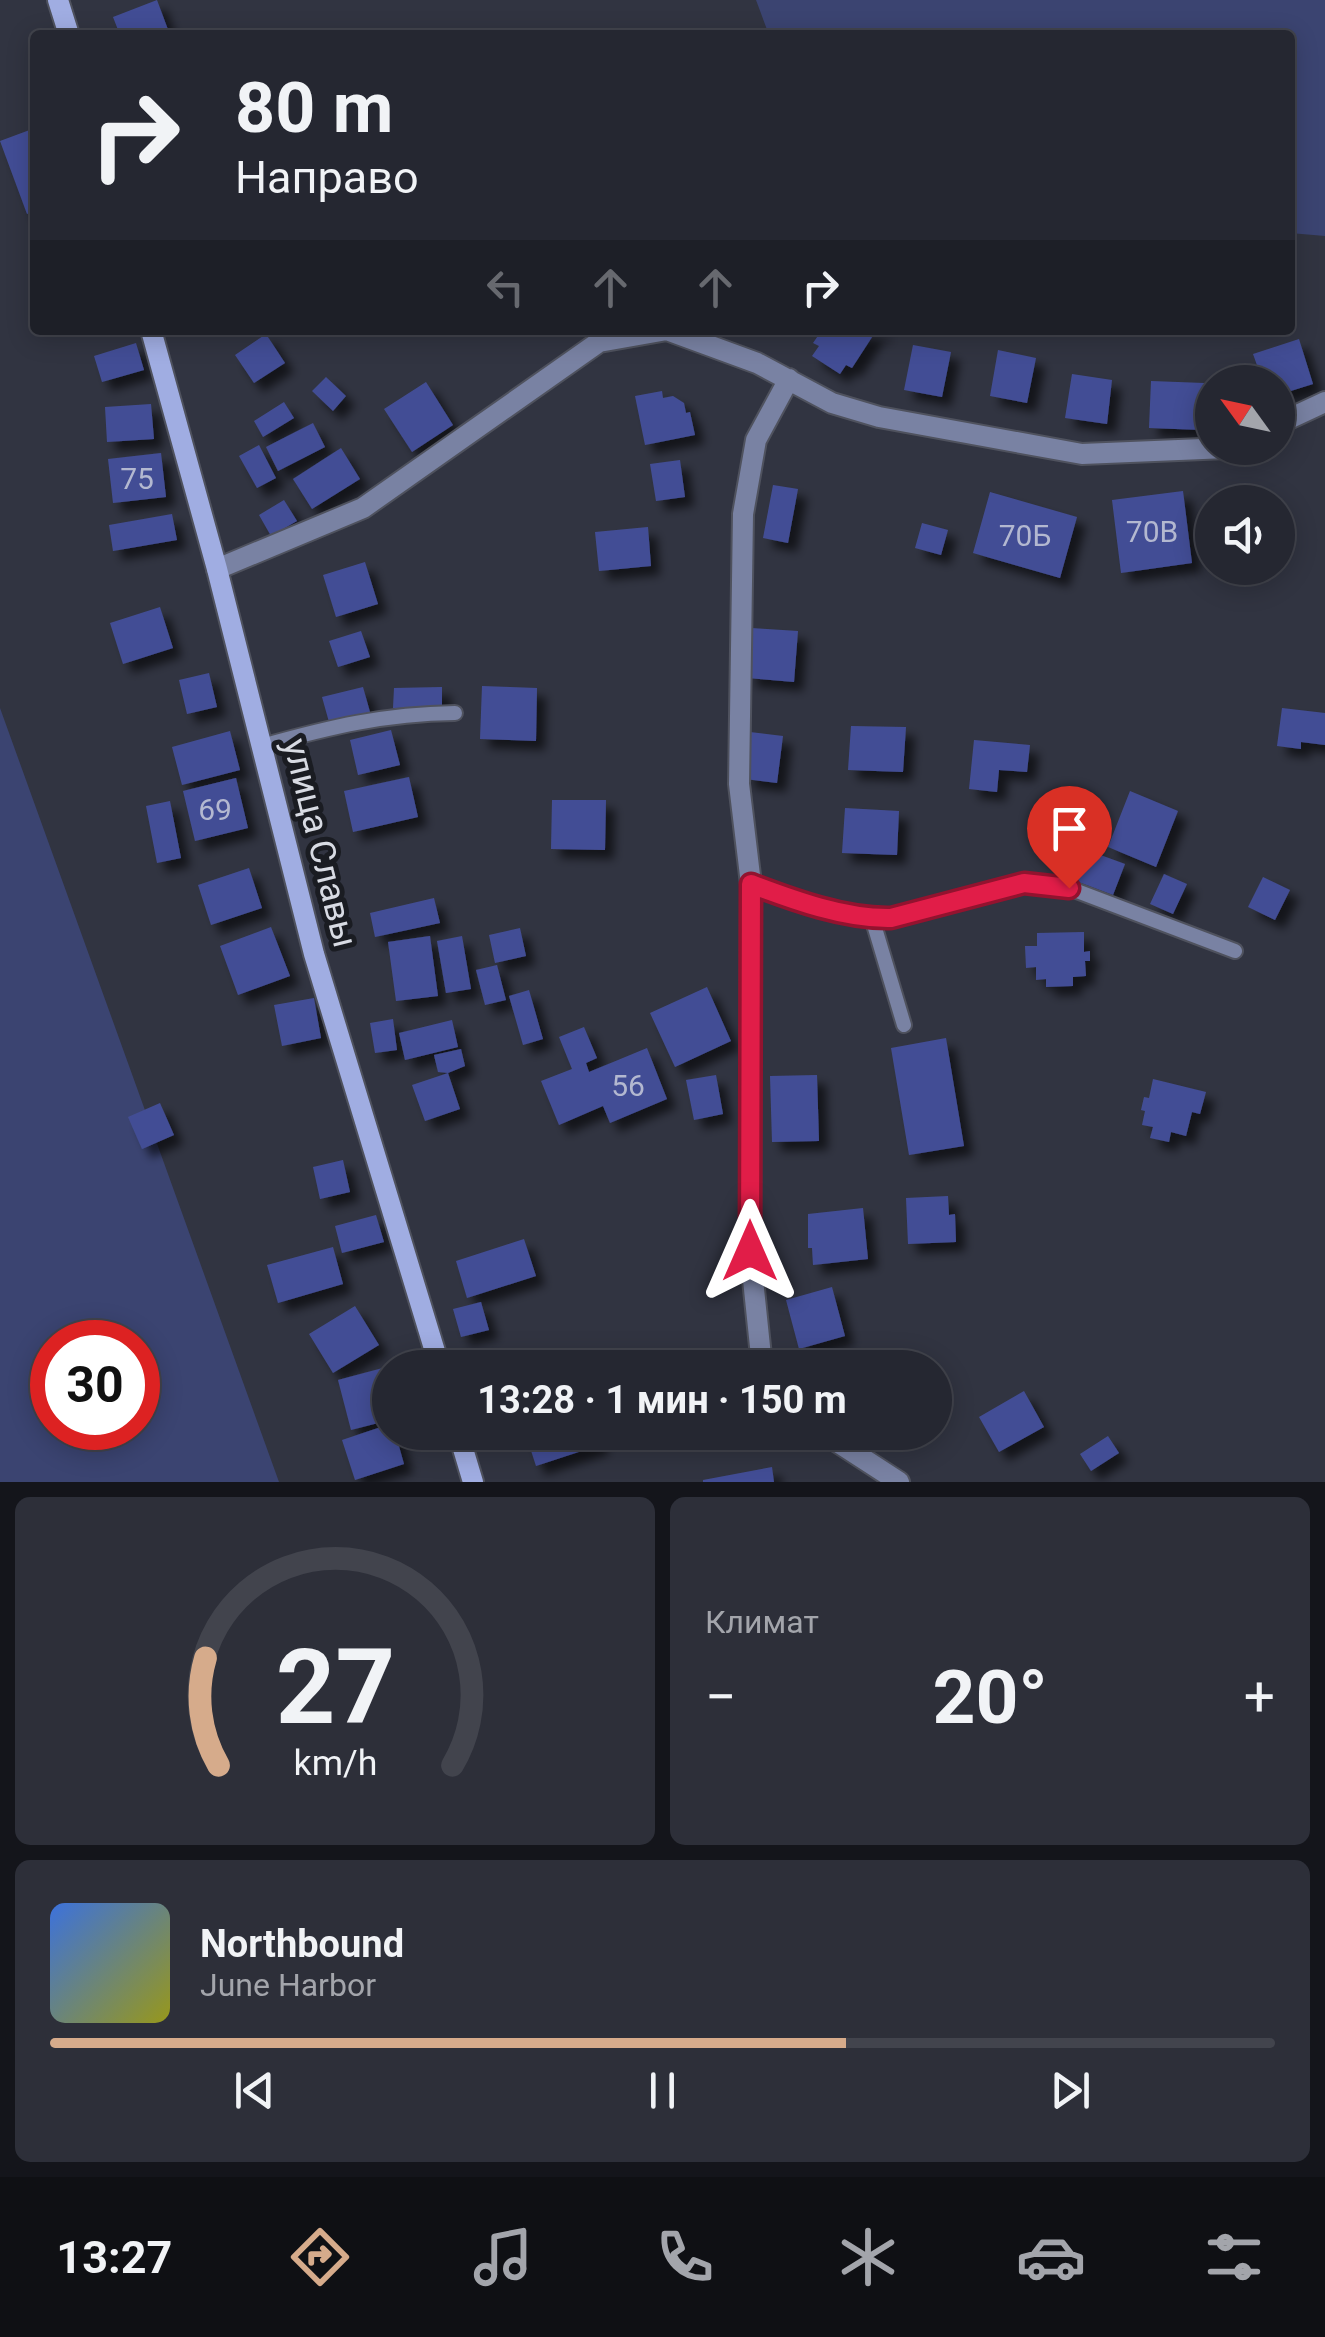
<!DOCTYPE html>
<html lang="ru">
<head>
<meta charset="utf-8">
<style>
	body { margin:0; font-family:Roboto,sans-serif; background:#2d2f39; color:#f1f3f6; height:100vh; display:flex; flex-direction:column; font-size:38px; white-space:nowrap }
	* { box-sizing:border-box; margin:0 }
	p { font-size:32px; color:#a3a5ab }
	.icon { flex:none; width:55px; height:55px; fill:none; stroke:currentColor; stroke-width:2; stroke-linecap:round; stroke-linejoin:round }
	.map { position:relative; height:1482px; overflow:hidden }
	.sheet { display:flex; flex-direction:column; gap:15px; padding:15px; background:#14151b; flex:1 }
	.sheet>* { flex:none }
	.top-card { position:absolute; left:30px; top:30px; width:1265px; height:305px; border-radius:10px; box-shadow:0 5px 25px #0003,0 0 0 2px #42444d; background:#252731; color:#f1f3f6; overflow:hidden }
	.needle { width:65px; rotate:303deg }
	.fabs { position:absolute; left:1195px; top:365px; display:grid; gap:20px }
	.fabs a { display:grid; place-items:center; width:100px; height:100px; border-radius:50%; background:#252731; box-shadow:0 5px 25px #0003,0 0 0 2px #42444d; font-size:50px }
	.speed { position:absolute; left:30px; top:1320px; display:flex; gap:20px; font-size:50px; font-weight:700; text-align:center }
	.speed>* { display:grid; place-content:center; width:130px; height:130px; border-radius:50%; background:#252731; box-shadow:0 5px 25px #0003,0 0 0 2px #42444d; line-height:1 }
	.speed .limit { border:15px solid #d22; background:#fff; color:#111 }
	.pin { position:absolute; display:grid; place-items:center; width:85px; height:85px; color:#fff; margin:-102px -42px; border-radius:50% 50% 50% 0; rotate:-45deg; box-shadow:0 0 10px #0007 }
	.pin .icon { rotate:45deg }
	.me { position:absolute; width:110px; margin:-55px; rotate:0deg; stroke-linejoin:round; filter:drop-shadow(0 0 8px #0008) }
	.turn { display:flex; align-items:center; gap:35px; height:210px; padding:0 40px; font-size:45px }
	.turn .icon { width:130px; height:130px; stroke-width:2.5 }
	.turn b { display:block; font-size:70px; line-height:85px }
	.lanes { display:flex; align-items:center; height:95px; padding:0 40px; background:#0003; justify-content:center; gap:50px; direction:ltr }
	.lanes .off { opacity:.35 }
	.big { font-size:75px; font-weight:700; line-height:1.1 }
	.sheet .card { flex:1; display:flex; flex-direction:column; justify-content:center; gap:15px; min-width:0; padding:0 35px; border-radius:15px; background:#2d2f39 }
	.sheet .dial { align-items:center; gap:0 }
	.dial svg { height:260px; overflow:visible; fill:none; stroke:#42444d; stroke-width:7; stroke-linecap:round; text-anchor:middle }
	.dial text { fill:#f1f3f6; stroke:none }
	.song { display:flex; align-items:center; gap:30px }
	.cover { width:120px; height:120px; border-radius:15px; background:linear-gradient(135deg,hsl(220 70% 55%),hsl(60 70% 35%)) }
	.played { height:10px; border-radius:5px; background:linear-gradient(90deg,#d6ab8b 65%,#42444d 65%) }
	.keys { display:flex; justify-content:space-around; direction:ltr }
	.heat { display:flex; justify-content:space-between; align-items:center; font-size:55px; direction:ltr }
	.sheet .tiles { flex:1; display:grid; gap:15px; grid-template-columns:1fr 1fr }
	.card:last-child { grid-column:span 2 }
	.trip { position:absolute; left:372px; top:1350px; width:580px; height:100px; border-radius:50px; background:#252731; box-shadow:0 5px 25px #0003,0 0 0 2px #42444d; font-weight:700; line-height:100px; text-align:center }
	.tabs { display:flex; height:160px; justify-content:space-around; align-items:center; background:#0f1014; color:#a3a5ab }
	.tabs .icon { width:70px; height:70px }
	.tabs .on { color:#d6ab8b }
	.tabs b { font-size:45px; color:#f1f3f6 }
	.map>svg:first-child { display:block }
</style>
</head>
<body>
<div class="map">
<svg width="1325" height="1482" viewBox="0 0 1325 1482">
	<defs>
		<filter id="shadow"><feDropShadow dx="9" dy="9" stdDeviation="5" flood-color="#0009"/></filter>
	</defs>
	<rect width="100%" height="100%" fill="#313441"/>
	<path fill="#3b4471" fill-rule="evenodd" d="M756,0H1325V236L1290,233V35H769Z
		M0,708L279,1482H0ZM52,1342H138V1428H52Z"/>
	<path fill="#434e95" filter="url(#shadow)" d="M157,0L170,35H120L113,17Z
		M35,128V211L27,214L0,141Z
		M822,330H883L880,335L876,331L852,368L846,365L840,374L812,356L819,346L813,343Z
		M266,334L285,363L254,383L235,355Z
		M1299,339L1313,384L1278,395V382H1263L1253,354Z
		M136,343L144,370L102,382L94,356Z
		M913,345L951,352L942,397L904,390Z
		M998,350L1036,358L1027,403L990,396Z
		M1072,374L1112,380L1107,424L1065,418Z
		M326,377L346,396L333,411L312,391Z
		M1151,381L1204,383L1202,430L1149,428Z
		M426,382L453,425L412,452L384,409Z
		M662,391L663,398L673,396L684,403L686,413L690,412L695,435L645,445L635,396Z
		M284,402L294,418L263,437L254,421Z
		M151,404L154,439L107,442L105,407Z
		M313,423L325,447L278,471L266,447Z
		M259,445L276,478L257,488L239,456Z
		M341,448L360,479L312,509L293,479Z
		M161,453L166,497L113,503L108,459Z
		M680,460L685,497L656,501L650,464Z
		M773,485L798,489L788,543L763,538Z
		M1183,491L1192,563L1121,573L1112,500Z
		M990,492L1077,517L1060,578L973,553Z
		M284,500L297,521L271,536L259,515Z
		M172,514L177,540L113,551L109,525Z
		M922,523L948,530L941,555L915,548Z
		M648,527L651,566L599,571L595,532Z
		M365,562L378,604L336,617L323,575Z
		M160,607L173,648L123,664L110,623Z
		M751,628L798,631L794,682L747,678Z
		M361,631L370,657L338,667L329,641Z
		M209,673L217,707L187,714L179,680Z
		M482,686L537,688L536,741L480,739Z
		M363,687L370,712L329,722L322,697Z
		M442,687V707L393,708L394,688Z
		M1282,708L1325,713V745L1301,742V749L1277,746Z
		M851,726L906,727L903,772L848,770Z
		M391,730L400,765L358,775L350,740Z
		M230,731L240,770L182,785L172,747Z
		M750,732L783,736L777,783L745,779Z
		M974,740L1030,745L1027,772L999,770L997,792L969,789Z
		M409,777L418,817L353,832L344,791Z
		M236,778L248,828L195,841L183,791Z
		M1130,791L1178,811L1156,867L1108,847Z
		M552,800H606L605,850L551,849Z
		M170,801L181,858L157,863L146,806Z
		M845,808L899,811L897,855L842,853Z
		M1087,850L1125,864L1113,895L1076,881Z
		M249,868L262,908L211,925L198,885Z
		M1164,874L1187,884L1173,914L1150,904Z
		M1263,877L1290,890L1275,920L1248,907Z
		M434,898L440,923L375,937L370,913Z
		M271,927L290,976L238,995L220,946Z
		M520,928L526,956L495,963L489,935Z
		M1084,932V952L1090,951V961H1085L1086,976L1073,977V986L1046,987V979L1036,980V967L1026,968L1025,946H1037V933Z
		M430,936L438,996L396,1001L388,942Z
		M462,936L471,989L446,993L437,941Z
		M497,965L506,1000L485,1005L476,970Z
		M707,987L731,1041L675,1067L650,1013Z
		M529,990L543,1039L523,1045L509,996Z
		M314,998L321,1038L282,1046L274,1005Z
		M393,1019L397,1050L375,1053L370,1023Z
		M452,1020L458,1047L405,1060L399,1033Z
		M584,1027L597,1058L586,1063L589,1072L647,1048L667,1099L610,1123L603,1106L559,1125L541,1081L572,1069L559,1037Z
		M946,1038L964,1146L909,1155L891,1048Z
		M461,1049L465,1066L448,1073L460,1109L425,1121L412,1085L448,1073L438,1072L434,1055Z
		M716,1075L723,1114L694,1120L686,1080Z
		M817,1075L819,1141L772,1142L770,1076Z
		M1153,1079L1206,1092L1200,1114L1192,1112L1186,1136L1171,1132L1169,1142L1150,1138L1153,1127L1142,1125L1145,1111L1141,1110L1144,1097L1149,1098Z
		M160,1103L174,1135L142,1149L128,1117Z
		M343,1160L350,1192L320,1199L313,1167Z
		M948,1196L949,1215L955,1214L956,1242L908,1244L906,1198Z
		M863,1208L868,1259L813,1265L812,1248H808V1214Z
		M376,1215L384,1242L342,1253L335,1226Z
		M524,1239L536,1276L467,1298L456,1261Z
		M333,1247L343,1284L278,1303L267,1265Z
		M832,1287L845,1336L799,1349L786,1300Z
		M481,1302L489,1330L461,1337L453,1309Z
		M355,1306L379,1345L333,1373L309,1334Z
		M501,1353L505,1368H476L474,1361Z
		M390,1366V1420L351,1430L338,1380Z
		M1024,1391L1044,1427L999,1452L979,1417Z
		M390,1424V1432H395L404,1464L355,1480L342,1440Z
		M525,1432H596L600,1445L536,1466Z
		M1108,1436L1119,1453L1091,1471L1080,1454Z
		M772,1467L774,1482H703V1480Z"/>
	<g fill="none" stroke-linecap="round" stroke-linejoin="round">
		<g stroke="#4f525e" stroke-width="18">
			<path id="lane" d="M262,746C330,727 384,714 455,713
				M751,884C793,900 845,918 891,918L1024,883L1069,888L1235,951
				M872,918L904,1025"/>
		</g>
		<g stroke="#4f525e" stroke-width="24">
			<path id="street" d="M1278,424L1325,402
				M217,569L363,508L599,342L667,330L757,363L832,403L879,417L1082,454L1227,448
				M766,1368L761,1356L750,1251L751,884L739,784L743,514L756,440L789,379
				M822,1432L899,1482"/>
		</g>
		<g stroke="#4f525e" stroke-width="24">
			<path id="secondary" d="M58,0L69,35
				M151,330L217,569L314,954L440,1368
				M458,1432L473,1482"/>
		</g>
		<use href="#lane" stroke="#7982a3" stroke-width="14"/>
		<use href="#street" stroke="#7982a3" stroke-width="20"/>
		<use href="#secondary" stroke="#a0ade2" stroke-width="20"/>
	</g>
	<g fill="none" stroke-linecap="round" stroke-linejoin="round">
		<g stroke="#92132f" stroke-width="25">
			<path id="route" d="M750,1251L751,884C793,900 845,919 891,918L1024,883L1069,888"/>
		</g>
		<use href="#route" stroke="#e11d48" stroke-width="18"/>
	</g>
	<g text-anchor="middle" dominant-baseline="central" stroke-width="10" stroke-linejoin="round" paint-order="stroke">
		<g font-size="30" fill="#b3b8d0">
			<text x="137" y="478">75</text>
			<text x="1152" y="531">70В</text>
			<text x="1025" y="535">70Б</text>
			<text x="215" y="809">69</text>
			<text x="628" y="1085">56</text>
		</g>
		<g font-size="35" fill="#d8dbe3" stroke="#1a1c22">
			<text transform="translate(320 843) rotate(76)">улица Славы</text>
		</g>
	</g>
</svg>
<div class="fabs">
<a><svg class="needle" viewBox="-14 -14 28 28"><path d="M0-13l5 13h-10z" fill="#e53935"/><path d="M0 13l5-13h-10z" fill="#a3a5ab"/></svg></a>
<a><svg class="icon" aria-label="sound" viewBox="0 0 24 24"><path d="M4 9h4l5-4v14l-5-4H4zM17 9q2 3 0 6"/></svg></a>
</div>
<div class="speed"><div class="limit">30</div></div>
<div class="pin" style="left:1069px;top:888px;background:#d93025"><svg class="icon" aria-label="arrive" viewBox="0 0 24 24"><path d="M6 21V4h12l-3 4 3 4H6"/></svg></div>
<svg class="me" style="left:750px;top:1251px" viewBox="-20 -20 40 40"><path d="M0-17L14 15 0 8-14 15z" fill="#e11d48" stroke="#fff" stroke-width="4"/></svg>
<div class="trip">13:28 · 1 мин · 150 m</div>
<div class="top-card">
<div class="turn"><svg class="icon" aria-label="right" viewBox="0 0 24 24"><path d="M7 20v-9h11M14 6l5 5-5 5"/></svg><div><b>80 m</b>Направо</div></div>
<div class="lanes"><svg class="icon off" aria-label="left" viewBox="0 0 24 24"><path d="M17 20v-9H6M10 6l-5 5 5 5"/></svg><svg class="icon off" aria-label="ahead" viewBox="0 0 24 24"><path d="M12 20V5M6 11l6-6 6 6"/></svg><svg class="icon off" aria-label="ahead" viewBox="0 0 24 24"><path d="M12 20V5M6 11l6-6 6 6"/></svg><svg class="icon" aria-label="right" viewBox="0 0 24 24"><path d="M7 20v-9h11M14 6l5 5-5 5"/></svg></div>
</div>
</div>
<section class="sheet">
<div class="tiles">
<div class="card dial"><svg viewBox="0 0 100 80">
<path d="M14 69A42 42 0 1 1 86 69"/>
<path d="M14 69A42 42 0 0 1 10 36" stroke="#d6ab8b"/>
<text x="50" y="56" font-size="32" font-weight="700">27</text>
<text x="50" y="72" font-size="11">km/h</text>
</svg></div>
<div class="card"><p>Климат</p>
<div class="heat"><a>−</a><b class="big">20°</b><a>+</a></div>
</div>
<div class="card">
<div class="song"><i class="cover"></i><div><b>Northbound</b><p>June Harbor</p></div></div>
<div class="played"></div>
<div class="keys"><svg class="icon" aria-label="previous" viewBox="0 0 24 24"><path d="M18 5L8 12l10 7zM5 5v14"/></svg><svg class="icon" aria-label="pause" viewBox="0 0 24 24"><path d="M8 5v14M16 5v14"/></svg><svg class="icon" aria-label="next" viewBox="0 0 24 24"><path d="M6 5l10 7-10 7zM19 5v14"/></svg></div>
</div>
</div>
</section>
<nav class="tabs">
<b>13:27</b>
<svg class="icon on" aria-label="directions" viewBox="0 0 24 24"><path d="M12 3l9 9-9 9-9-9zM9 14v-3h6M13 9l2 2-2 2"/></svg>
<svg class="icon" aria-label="music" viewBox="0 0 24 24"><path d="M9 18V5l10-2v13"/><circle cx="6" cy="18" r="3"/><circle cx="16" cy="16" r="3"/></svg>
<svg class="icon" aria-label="phone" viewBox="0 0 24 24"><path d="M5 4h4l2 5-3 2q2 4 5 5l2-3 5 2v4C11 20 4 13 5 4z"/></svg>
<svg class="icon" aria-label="climate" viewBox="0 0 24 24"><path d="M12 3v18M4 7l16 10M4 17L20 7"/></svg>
<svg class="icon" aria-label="car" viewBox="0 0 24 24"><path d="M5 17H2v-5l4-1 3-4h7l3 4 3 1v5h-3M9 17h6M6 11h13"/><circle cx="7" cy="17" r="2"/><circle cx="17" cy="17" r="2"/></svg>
<svg class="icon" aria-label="filters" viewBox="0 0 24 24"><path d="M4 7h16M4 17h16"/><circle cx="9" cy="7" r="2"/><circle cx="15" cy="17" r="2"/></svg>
</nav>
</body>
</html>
